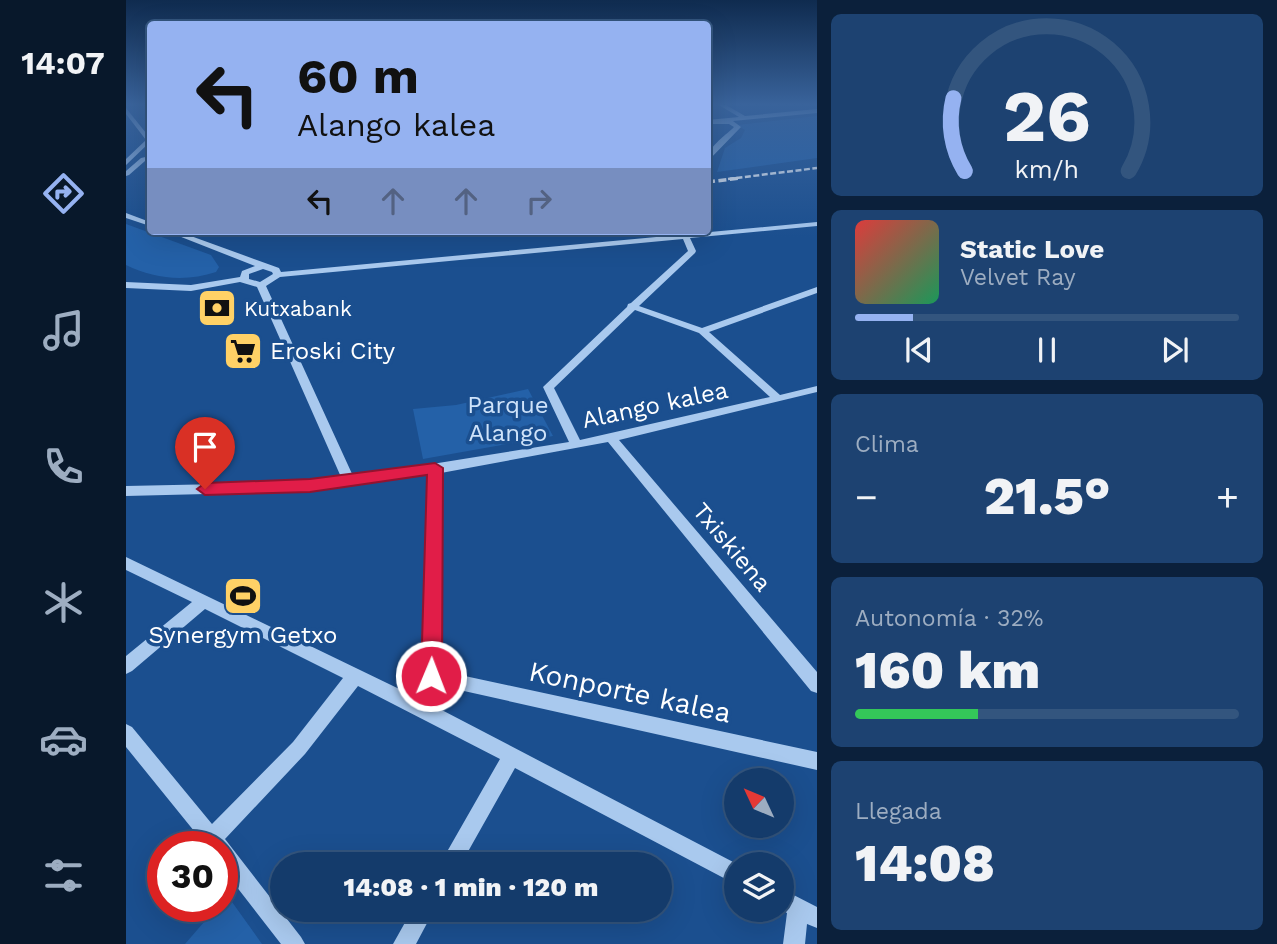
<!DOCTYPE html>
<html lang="es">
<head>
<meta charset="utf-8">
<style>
	body { margin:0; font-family:"Work Sans",sans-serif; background:#1d4271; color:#f1f3f6; height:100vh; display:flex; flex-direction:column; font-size:26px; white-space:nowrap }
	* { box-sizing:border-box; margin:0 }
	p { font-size:23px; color:#9dadc1 }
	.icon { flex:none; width:38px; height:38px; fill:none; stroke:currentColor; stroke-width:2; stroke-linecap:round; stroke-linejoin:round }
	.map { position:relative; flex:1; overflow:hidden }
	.drawer { display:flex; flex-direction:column; gap:14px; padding:14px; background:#0b203b; width:460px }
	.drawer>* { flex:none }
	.banner { position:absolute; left:21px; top:21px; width:564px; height:214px; border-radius:7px; box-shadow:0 7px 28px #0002,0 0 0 2px #33557e; background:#95b2f1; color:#111; overflow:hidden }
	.needle { width:46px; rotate:314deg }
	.tools { position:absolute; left:598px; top:768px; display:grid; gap:14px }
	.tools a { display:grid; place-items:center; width:70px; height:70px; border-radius:50%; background:#143b6b; box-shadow:0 7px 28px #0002,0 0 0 2px #33557e; font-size:35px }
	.speed { position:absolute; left:21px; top:831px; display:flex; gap:14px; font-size:35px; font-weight:700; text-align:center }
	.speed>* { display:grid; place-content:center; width:91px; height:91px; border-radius:50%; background:#143b6b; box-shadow:0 7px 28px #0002,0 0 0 2px #33557e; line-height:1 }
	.speed .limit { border:10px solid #d22; background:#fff; color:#111 }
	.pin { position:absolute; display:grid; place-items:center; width:60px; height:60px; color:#fff; margin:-72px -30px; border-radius:50% 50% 50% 0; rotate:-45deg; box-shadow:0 0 7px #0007 }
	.pin .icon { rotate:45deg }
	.me { position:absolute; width:77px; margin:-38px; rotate:1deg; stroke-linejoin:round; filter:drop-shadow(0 0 5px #0008) }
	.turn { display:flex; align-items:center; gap:24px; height:147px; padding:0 35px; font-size:32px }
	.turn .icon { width:91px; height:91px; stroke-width:2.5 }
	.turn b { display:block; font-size:49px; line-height:60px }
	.lanes { display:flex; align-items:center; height:66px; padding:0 35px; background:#0003; justify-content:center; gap:35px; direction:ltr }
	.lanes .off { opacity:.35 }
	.big { font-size:52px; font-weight:800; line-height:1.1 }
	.drawer .tile { flex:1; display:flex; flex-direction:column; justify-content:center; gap:10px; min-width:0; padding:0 24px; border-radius:10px; background:#1d4271 }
	.drawer .dial { align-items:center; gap:0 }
	.dial svg { height:182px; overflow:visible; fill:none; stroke:#33557e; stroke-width:7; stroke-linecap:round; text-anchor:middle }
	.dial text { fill:#f1f3f6; stroke:none }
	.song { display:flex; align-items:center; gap:21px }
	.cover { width:84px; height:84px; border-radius:10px; background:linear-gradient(135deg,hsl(0 70% 55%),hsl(150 70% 35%)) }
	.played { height:7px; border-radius:4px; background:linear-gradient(90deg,#95b2f1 15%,#33557e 15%) }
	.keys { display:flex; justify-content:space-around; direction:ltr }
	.heat { display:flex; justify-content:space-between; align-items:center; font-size:38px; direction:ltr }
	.charge { height:10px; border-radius:5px; background:linear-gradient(90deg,#34c759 32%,#33557e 0) }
	.trip { position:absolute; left:144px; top:852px; width:402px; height:70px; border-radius:35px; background:#143b6b; box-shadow:0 7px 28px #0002,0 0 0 2px #33557e; font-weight:800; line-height:70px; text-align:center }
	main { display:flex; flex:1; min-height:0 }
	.dock { display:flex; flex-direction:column; width:126px; justify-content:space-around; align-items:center; background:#08182b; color:#9dadc1 }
	.dock .icon { width:49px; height:49px }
	.dock .selected { color:#95b2f1 }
	.dock b { font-size:32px; color:#f1f3f6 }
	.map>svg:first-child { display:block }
</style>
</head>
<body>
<main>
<nav class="dock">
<b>14:07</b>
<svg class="icon selected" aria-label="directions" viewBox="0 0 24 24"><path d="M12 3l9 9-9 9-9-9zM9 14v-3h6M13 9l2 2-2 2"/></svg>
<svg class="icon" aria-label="music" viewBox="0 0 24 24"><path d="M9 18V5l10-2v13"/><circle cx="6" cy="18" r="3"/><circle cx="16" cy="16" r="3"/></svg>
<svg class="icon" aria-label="phone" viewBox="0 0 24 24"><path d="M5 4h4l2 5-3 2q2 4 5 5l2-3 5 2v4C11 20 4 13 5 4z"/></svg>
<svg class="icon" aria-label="climate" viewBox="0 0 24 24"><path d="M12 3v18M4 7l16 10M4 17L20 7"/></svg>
<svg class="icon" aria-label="car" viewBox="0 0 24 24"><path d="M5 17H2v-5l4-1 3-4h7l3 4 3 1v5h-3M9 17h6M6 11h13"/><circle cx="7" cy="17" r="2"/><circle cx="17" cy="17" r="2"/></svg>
<svg class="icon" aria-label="filters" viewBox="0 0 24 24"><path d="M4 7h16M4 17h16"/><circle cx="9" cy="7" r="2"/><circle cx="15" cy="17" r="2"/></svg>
</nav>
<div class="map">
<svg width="691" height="944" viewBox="0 0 691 944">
	<rect width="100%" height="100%" fill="#1b4f8f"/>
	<path fill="#2461a8" d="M691,116V158L591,172L599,148L615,138L619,130L611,125Z
		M0,224L85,255L93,267L90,272C60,282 28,279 0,265Z
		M402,389L427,436L297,459L287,409L330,405Z
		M101,895L136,944H59L91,907L96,906Z"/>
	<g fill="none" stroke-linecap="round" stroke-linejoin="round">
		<path fill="#a9c9ee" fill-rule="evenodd" d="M593,105H600L619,116L691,109V113L607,121L615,127L581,162C581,147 598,137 608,127L603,124H581V120L613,117Z
			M0,108L24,138V142L0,165V159L20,140L0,114Z
			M24,156V160L19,161L3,175L0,176V171L15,158Z
			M0,213L24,222V226L0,218Z
			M691,222V226L564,238L570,251L569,253L513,306L576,328L691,287V293L583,332L654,395L691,386V392L493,440L691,672V693L685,691L482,442L315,473L311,670L691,752V770L311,685L310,707L611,864V885L389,768L335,864H314L374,759L232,686L179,754L99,839L175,937L179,944H155L96,868V847H81L0,747V724L6,727L86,824L167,742L217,678L79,609L6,671L0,674V656L66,602L0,570V557L294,699L303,475L163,492L0,496V486L140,483L215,477L131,287L114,282L65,291L0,288V282L65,285L114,277L116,271L129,266L40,231H51L153,268L155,272ZM557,239L562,251L505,303L502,304L501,307L417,387L443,442L250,473L227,476L140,286L154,277ZM137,269L146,272L147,274L134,282L123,279V274ZM509,310L573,333L644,397L454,440L428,388Z
			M656,889L691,907V928L681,924L679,944H657L661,913L656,910Z
			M286,910H308L290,944H267Z"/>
		<path stroke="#fff" stroke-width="2.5" stroke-dasharray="6 2.5" stroke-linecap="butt" d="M602,179L691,168"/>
		<path stroke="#fff" stroke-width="3.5" stroke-dasharray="8 3.5" stroke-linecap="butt" d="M581,182L615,178"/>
	</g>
	<linearGradient id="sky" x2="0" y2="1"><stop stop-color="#0f2b4f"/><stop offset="0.44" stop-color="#39639b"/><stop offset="1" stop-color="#39639b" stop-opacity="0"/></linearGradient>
	<rect width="691" height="237" fill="url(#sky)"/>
	<path fill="#e11d48" stroke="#92132f" stroke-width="2" d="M309,463L317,468L316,676L313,683L305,685L298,683L295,676L301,475L184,492L79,495L71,489L79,483L184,479Z"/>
	<defs>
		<g id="bank-square" transform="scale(2.0125)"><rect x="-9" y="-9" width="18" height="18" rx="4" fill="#ffd166" stroke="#1b4f8f"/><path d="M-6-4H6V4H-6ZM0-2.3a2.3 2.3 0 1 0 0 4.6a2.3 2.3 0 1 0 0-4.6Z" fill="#111"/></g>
		<g id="supermarket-square" transform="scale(2.0125)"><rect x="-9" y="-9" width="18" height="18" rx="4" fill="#ffd166" stroke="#1b4f8f"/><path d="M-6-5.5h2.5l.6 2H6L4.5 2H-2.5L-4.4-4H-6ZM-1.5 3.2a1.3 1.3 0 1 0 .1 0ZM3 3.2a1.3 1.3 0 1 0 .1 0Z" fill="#111"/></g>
		<g id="stadium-square" transform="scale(2.0125)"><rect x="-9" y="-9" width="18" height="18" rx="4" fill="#ffd166" stroke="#1b4f8f"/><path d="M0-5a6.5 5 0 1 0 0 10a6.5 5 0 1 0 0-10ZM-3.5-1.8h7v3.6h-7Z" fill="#111"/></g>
	</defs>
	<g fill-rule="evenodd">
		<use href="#bank-square" x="91" y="308"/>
		<use href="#supermarket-square" x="117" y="351"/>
		<use href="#stadium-square" x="117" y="596"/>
	</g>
	<g text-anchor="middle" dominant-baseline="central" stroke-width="7" stroke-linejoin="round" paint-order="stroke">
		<g font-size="21" fill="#fff" stroke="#1b4f8f" text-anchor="start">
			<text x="118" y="308">Kutxabank</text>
		</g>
		<g font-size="24" fill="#fff" stroke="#1b4f8f" text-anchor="start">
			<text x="144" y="351">Eroski City</text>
			<text x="117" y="635" text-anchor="middle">Synergym Getxo</text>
		</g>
		<g font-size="24" fill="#cfe3fa" stroke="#1b4f8f">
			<text x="382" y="405">Parque<tspan x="382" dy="28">Alango</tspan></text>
		</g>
		<g font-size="24" fill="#fff" stroke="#1b4f8f">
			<text transform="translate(529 405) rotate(-12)">Alango kalea</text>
			<text transform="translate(606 547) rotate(50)">Txiskiena</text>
		</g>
		<g font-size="28" fill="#fff" stroke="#1b4f8f">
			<text transform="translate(504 692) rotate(12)">Konporte kalea</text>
		</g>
	</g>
</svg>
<div class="tools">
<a><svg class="needle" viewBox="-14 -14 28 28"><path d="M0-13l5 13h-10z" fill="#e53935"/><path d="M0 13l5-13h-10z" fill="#9dadc1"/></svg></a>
<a><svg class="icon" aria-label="layers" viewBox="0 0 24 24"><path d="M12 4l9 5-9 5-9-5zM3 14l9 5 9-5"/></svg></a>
</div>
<div class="speed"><div class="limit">30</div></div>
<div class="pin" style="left:79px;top:489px;background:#d93025"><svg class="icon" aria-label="arrive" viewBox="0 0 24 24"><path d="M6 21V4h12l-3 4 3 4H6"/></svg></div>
<svg class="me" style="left:305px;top:676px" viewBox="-20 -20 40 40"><circle r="17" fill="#e11d48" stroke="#fff" stroke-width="3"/><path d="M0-11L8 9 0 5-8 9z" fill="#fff"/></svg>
<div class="trip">14:08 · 1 min · 120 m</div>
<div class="banner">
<div class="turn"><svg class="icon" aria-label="left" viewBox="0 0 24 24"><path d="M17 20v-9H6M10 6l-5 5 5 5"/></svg><div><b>60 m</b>Alango kalea</div></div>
<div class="lanes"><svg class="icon" aria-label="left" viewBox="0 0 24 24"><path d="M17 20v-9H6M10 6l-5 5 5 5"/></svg><svg class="icon off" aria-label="ahead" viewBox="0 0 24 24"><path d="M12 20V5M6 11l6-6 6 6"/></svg><svg class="icon off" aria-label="ahead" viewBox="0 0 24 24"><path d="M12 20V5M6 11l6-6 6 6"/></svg><svg class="icon off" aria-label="right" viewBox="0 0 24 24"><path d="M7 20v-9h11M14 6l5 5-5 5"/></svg></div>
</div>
</div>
<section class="drawer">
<div class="tile dial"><svg viewBox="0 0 100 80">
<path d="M14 69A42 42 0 1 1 86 69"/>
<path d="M14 69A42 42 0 0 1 9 37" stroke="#95b2f1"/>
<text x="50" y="56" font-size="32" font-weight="700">26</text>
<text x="50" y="72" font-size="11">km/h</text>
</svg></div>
<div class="tile">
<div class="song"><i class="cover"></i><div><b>Static Love</b><p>Velvet Ray</p></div></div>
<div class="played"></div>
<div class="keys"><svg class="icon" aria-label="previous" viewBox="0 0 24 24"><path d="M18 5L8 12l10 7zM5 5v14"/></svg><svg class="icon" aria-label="pause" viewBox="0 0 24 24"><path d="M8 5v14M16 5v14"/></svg><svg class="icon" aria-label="next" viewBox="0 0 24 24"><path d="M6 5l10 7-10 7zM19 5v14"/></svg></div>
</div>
<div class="tile"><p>Clima</p>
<div class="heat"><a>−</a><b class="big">21.5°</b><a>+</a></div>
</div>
<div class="tile"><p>Autonomía · 32%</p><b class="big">160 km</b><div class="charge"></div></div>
<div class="tile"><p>Llegada</p><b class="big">14:08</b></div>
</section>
</main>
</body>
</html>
